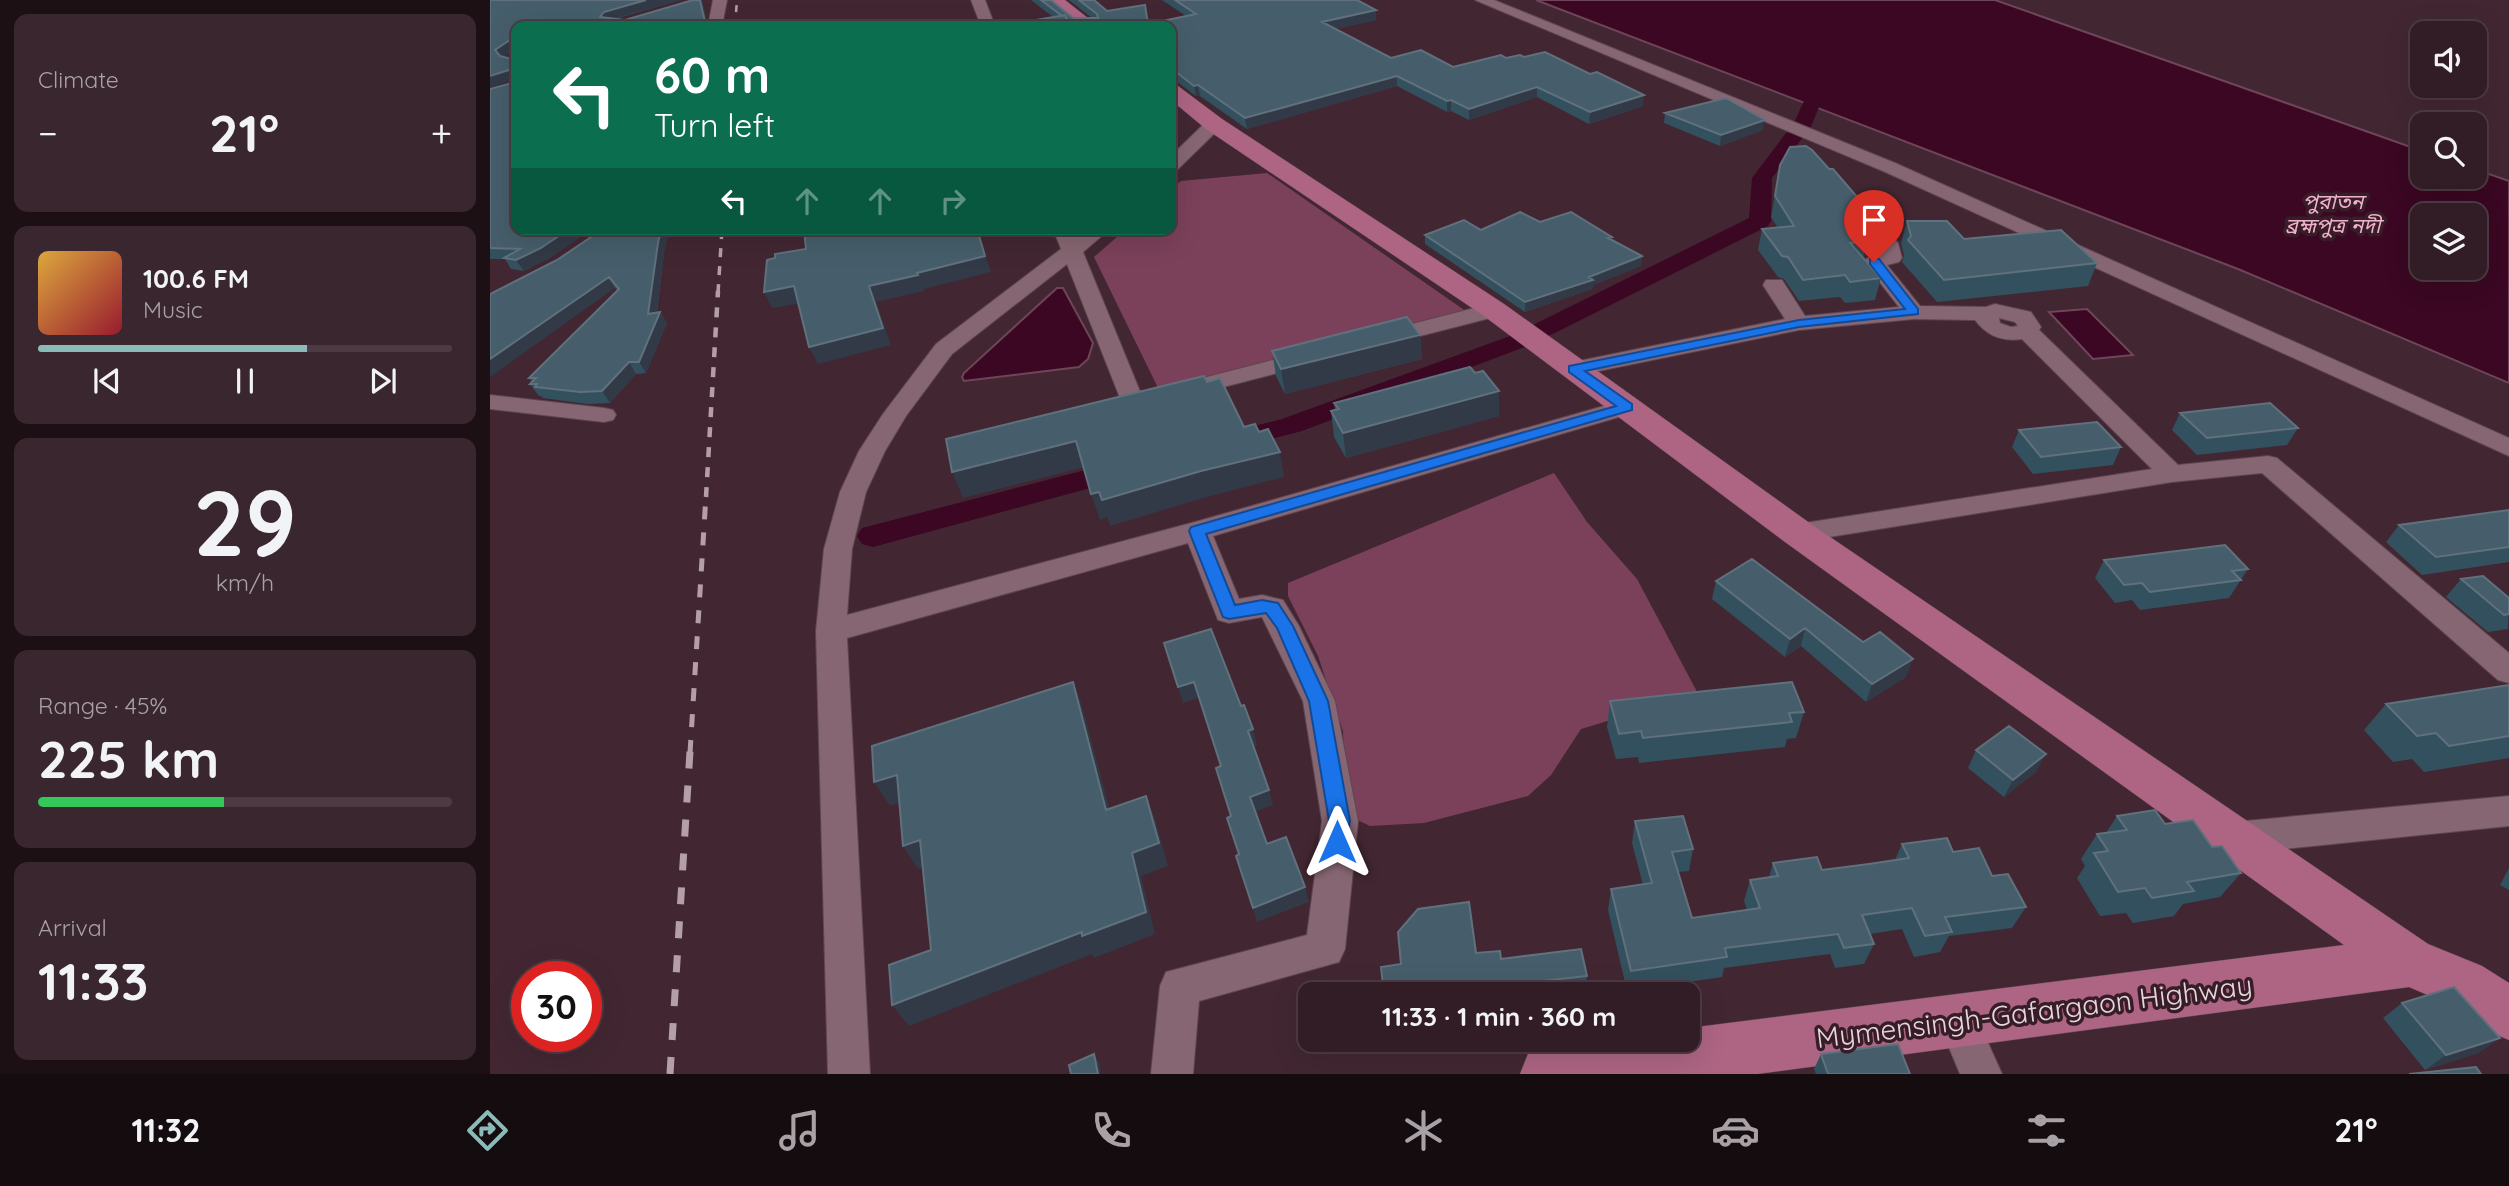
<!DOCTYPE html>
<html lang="en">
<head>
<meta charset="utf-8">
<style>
	body { margin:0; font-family:Quicksand,"Noto Sans Bengali",sans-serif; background:#3a262e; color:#f1f3f6; height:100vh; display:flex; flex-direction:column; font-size:26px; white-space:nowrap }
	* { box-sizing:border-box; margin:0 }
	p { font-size:23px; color:#a8a2a7 }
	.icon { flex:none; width:38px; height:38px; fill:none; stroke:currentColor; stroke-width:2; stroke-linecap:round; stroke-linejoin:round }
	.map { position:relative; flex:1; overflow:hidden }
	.side { display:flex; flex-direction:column; gap:14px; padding:14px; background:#1c1015; width:490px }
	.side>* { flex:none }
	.hud { position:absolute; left:21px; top:21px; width:665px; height:214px; border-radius:14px; box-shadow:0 7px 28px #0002,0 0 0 2px #4d3b43; background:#0b6e4f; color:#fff; overflow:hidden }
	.tools { position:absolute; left:1920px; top:21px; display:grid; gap:14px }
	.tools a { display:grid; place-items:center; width:77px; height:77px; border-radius:14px; background:#321d26; box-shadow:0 7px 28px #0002,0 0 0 2px #4d3b43; font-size:35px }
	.speed { position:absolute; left:21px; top:961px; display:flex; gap:14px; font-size:35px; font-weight:700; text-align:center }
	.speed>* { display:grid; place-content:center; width:91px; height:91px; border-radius:50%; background:#321d26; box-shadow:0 7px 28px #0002,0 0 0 2px #4d3b43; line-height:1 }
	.speed .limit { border:10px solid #d22; background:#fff; color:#111 }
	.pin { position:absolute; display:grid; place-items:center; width:60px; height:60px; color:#fff; margin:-72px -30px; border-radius:50% 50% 50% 0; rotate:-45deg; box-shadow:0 0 7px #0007 }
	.pin .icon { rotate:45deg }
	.me { position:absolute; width:77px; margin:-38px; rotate:0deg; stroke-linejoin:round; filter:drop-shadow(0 0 5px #0008) }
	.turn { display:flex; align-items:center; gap:24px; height:147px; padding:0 28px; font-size:32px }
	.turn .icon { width:91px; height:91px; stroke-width:2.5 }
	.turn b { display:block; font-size:49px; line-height:60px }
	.lanes { display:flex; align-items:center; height:66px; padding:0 28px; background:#0003; justify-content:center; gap:35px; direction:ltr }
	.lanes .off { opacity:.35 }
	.big { font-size:52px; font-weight:800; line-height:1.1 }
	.side .tile { flex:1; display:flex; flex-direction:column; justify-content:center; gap:10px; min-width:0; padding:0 24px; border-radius:14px; background:#3a262e }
	.side .dial { align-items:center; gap:0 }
	.dial b { font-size:91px; line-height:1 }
	.song { display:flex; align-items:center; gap:21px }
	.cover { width:84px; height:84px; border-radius:10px; background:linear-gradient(135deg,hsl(40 70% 55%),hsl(350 70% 35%)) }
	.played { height:7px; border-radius:4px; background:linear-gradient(90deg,#8bbbb9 65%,#4d3b43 65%) }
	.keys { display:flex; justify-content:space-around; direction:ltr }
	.heat { display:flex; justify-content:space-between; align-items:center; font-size:38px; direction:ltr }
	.charge { height:10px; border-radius:5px; background:linear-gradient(90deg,#34c759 45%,#4d3b43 0) }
	.trip { position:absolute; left:808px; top:982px; width:402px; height:70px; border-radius:14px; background:#321d26; box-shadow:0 7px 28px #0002,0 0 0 2px #4d3b43; font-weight:800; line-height:70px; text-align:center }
	.tabs { display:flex; height:112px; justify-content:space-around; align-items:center; background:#140c0f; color:#a8a2a7 }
	.tabs .icon { width:49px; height:49px }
	.tabs .selected { color:#8bbbb9 }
	.tabs b { font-size:32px; color:#f1f3f6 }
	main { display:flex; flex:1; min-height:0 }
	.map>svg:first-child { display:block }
</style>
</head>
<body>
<main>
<section class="side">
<div class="tile"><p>Climate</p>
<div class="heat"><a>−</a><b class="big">21°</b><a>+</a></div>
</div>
<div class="tile">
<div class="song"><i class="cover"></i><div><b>100.6 FM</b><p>Music</p></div></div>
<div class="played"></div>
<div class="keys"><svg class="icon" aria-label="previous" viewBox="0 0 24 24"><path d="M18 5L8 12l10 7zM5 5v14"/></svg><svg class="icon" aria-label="pause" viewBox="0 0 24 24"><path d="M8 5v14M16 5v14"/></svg><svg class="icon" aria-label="next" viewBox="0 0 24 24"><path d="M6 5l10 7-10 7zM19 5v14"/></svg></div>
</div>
<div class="tile dial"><b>29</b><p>km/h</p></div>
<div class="tile"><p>Range · 45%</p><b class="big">225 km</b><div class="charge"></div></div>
<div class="tile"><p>Arrival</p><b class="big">11:33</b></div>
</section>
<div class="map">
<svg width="2019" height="1074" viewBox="0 0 2019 1074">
	<rect width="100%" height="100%" fill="#422732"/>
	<path fill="#7b415a" d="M777,173L980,314L670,392L604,257L636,229H681V190L691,181Z
		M1064,473L1097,522L1147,579L1213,703L1141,714L1091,729L1061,775L1038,796L934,823L880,826L855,814L853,731L828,656L798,596V583Z"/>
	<path fill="#3b0722" stroke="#6f455a" stroke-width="2" fill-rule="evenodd" d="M1046,0H1505L1932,151V177H1984L1985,169L2019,181V383L1748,269ZM1932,215H1984V268H1932Z
		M567,288H573L603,343L598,359L589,367L474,381L472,377L474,373Z
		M1597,309L1643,355L1603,359L1559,312Z"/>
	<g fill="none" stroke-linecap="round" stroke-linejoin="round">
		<path fill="#3b0722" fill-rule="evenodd" d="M1354,72L1363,77L1360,81L1329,107L1320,129H1306L1303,125L1314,101L1348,73Z
			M1303,131L1313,137L1282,178L1281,221L1278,226L1063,334L1054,337L1045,334L1041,329L1045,324L1259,218L1262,178L1296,133Z
			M1031,332L1040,335L1044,340L1040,345L812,431L739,450L729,447L725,441L729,435L792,419Z
			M638,459L648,461L653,468L648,475L383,547L372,544L367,536L372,528Z"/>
		<g stroke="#5e4650" stroke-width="2">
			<path id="minor" d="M223,0H237L232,26H218Z
				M481,0H495L505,26H491Z
				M985,0H1004L1405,163L2019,438V456L1393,171Z
				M724,119L730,120L732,124L730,128L687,170L681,171V156L718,120Z
				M1368,203L1375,205L1408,243L1412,258L1409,262L1397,265L1430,306L1496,307L1505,304L1541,312L1551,327L1549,330L1688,465L1778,456L1787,458L2019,653V683L2008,680L1772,473L1682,482L1308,542L1298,540L1294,533L1298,526L1308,524L1662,469L1532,339C1512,342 1497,336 1485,320L1424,319L1309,330L1084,376L1076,374L1072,369L1076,364L1084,362L1295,319L1273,285L1276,280H1292L1315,316L1409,307L1374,262L1377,258L1391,254V248L1358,209ZM1509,318L1525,322L1528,326L1521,327L1510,323Z
				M563,229H583L586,237L597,229H620L593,252L651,394L822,350L830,352L834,357L830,362L652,408L643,410L634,408L577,264L462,354L416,416L395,451L376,492L362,549L357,615L705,522L1128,402L1137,400L1146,402L1149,407L1146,412L723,536L749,599L772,595L793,600L809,626L845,701L868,821L855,949L849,962L709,1001L703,1074H661L670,986L676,972L817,935L832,821L813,701L772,617L739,623L728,620L698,543L357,638L380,1074H338L326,631L334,549L350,492L369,451L393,414L446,344L571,249Z
				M1004,303L1012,305L1015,310L1012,315L891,346L883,344L880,339L883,334Z
				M0,395L114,408L123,410L126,415L123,420L114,422L0,409Z
				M2019,796V826L1744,854L1731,849L1726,838L1731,827L1744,822Z
				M1468,1001L1482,1007L1512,1074H1470L1448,1021L1454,1007Z"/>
		</g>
		<g stroke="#5e4650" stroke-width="1">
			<path id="major" d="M555,0H575L608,26H587Z
				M681,84L688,86L732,119L1014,304L1321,524L1938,944L1992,966L2019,983V1040L2000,1032L1954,1002L1919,987L1267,1074H1030L1038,1054C1088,1034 1146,1040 1199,1040V1028L1854,945L1295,542L994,316L716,129L681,100Z"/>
		</g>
		<use href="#minor" fill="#866672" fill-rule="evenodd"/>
		<use href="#major" fill="#ad6583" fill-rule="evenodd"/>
		<path stroke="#b59fa7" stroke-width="2.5" stroke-dasharray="7 7" stroke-linecap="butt" d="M245,26L247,0"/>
		<path stroke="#b59fa7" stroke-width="3.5" stroke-dasharray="9 9" stroke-linecap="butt" d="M228,293L232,229"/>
		<path stroke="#b59fa7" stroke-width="4.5" stroke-dasharray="10 10" stroke-linecap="butt" d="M216,497L228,291"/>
		<path stroke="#b59fa7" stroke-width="5" stroke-dasharray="13 13" stroke-linecap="butt" d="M200,753L216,495"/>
		<path stroke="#b59fa7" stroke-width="7" stroke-dasharray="17 17" stroke-linecap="butt" d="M180,1074L200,751"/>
	</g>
	<path fill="#33505e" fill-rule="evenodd" d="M0,0H191L125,19L135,20L203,0H212L218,26H26V229H102L58,259L34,271L21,269L15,259H0V89L22,83V80L0,87ZM23,51L22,59L14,57Z
		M541,0H561L583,18H602L579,0H604L617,11L659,24L696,16L672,0H867L886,10V20L845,29L901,58L963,67L1016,58L1153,106L1099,124L1047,97L979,120L961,111L957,112L907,86L757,129L710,96H706L681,77V26H529L528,23L563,17Z
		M1175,113L1273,130L1230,146L1174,123Z
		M1290,165L1388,252L1375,256L1374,259L1391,278L1385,300L1355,303L1350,297L1309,301L1294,279L1288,277L1268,250L1272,229L1288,228L1281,217Z
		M1417,221L1474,239L1607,263L1598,286L1447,302L1412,262L1414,255L1411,243Z
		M1050,222L1122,237V240L1152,256L1151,266L1103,285L1102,289L1035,312L935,244V235L991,230Z
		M174,254L167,312H170L177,323L156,373L146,374L120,403L98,404L53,398L51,396H49L40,384L42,382L39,378L127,290L125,288L67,260Z
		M930,335L932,359L795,394L786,376L782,351Z
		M844,403L1009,416L856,458L844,437L841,411L845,410Z
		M1690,413L1808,428L1797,445L1707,455L1682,430Z
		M1529,430L1631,447L1623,465L1543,474L1522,447Z
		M2019,510V562L1932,575L1896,542L1909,525Z
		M1614,560L1758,569L1739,598L1650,610L1642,600L1625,603L1605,578Z
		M1971,579L2019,598L2018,629L1998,632L1956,597Z
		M1226,581L1416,677L1376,702L1311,646L1295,657L1222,599Z
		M2019,685V758L1934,772L1922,759L1903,762L1874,730L1896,704Z
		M1120,701L1314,712L1306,738L1297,739L1295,747L1149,763L1148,757L1126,759L1117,727Z
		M1486,750L1546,772L1514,797L1478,768Z
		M1627,816L1675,824L1722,847L1751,873L1730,897L1693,904L1684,916L1643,923L1636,913L1610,916L1587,878L1595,866L1591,859L1607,834L1616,833Z
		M1145,821L1203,849L1199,871L1188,872L1202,918L1257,910L1254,901L1260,880L1279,877L1283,863L1332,870L1405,860L1412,844L1463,852L1502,876L1536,907L1522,928L1459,936L1450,952L1424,957L1412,929L1380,934L1384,944L1374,964L1345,968L1340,954L1234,968L1232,977L1137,991L1118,910L1121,889L1153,885L1142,843Z
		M2019,868V890L2010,885Z
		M986,953L1097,976L1095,994H894Z
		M1912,1003L2010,1038L1988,1053L1935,1070L1893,1018Z
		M1331,1054L1420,1074H1326L1324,1069Z"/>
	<path fill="#313a46" d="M156,0H191L118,20L110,17L114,12Z
		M210,0H212L218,26H214Z
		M886,10V20L833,32L832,22Z
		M21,39L26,48L10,60L5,50Z
		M22,69L26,79L0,87V76Z
		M907,76V86L757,129L755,118Z
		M708,85L710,96H706L704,86Z
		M1047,87V97L979,120V109Z
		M1154,95L1153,106L1099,124L1100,112Z
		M961,100V111L957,112V101Z
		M1275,120L1273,130L1230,146L1231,135Z
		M79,229H102L58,259L34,271L26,260Z
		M171,229H180L174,254L165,324L170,312L177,323L156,373L149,362L158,314L168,243Z
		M487,229L501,272L434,289V291L386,302L401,345L328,364L319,347L379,286L427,273Z
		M1394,231L1388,252L1375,256L1372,263L1377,242L1380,235Z
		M1152,256L1151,266L1103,285L1102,289L1035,312V302Z
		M119,277L125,288L0,377V359Z
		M304,286L312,303L282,308L274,292Z
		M930,335L932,359L795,394L791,369Z
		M139,362L146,374L120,403L112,391Z
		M1009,391V416L856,458L853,433Z
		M586,441L595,467L473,498L462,472Z
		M790,452L794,477L717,497L620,526L612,500L711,471Z
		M609,492L618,517L610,520L601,494Z
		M1315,628L1311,646L1295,657L1300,639Z
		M1423,659L1416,677L1376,702L1382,684Z
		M583,682L592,706L626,833L616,810Z
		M704,682L708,698L693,703L688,687Z
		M763,729L767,745L762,747L758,731Z
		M1556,754L1546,772L1514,797L1523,780Z
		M407,775L422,798L400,806L384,782Z
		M779,790L783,805L764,812L760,797Z
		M656,796L665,819L678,866L651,876L665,934L604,958L602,954L419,1026L402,1005L592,932L642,853Z
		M430,840L445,863L428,869L413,846Z
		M815,887L819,902L767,922L763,908Z
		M2010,1038L1988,1053L1935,1070L1956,1055Z
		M604,1054L609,1062L611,1074H608Z"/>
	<path fill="#465e6b" stroke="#60717d" stroke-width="2" fill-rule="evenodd" d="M0,0H156L114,12L110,17L135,20L203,0H210L215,22L214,26H26V229H79L51,248L26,260L14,258L30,249L0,248V89L22,83V69L0,76ZM21,39L23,42L22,59L10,56L5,50Z
		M551,0H561L583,18H608L607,14L589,0H604L617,11L655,5L658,24L706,14L685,0H867L886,10L832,22L901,58L931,50L963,67L1011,55L1016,58L1030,55L1034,57L1055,52L1100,74L1107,72L1154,95L1100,112L1047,87L979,109L961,100L957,101L907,76L755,118L708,85L704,86L681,68V26H586L577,20L575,15L572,16Z
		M575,15L580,26H530L528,23Z
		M1236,98L1275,120L1231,135L1175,113Z
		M1316,146L1322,150L1339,169H1343L1394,228V231L1380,235L1377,242L1360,243L1391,278L1360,282L1355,275L1313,280L1298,257L1292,256L1272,229L1304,226L1285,196L1290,165L1300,147Z
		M1030,212L1050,222L1081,212L1122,237L1118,238L1152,256L1099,277L1103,280L1035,302L935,235L974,220L991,230Z
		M1417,221H1457L1474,239L1571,230L1607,263L1454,280L1418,240L1421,236Z
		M113,229H171L168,243L158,314L170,312L149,362H139L112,391L90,392L45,387L47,384H40L46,378H39L129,289L119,277L0,359V294L67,260Z
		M314,229H487L495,256L427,273L428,275L379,286L393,328L319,347L304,286L274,292L277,260L285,258V254L316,249Z
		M917,317L930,335L791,369L782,351Z
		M980,367L985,373L993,371L1009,391L853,433L841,411L849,409L844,403Z
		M714,376L717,382L730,378L754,427L765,424L769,432L778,429L790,452L711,471L612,500L609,492L601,494L586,441L462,472L456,439Z
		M1780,403L1808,428L1717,438L1690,413Z
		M1607,422L1631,447L1551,457L1529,430Z
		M2019,510V547L1946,557L1909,525Z
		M1735,545L1758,569L1742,571L1751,580L1660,592L1652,583L1634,585L1614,560Z
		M1262,559L1373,642L1390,632L1423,659L1382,684L1315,628L1300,639L1226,581Z
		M1993,576L2019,598V614L2014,615L1971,579Z
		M721,629L751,706L754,705L763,729L758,731L779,790L760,797L777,844L796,837L815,887L763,908L746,856L749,854L737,818L741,816L726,768L731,766L704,682L688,687L674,643Z
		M583,682L616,810L656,796L669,843L642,853L656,912L592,936V932L402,1005L399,965L441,950L430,840L413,846L407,775L384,782L382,746Z
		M1302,682L1314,712L1299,713L1302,722L1153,738L1151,731L1129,734L1120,701Z
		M2019,685V736L1959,746L1946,733L1927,736L1896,704Z
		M1519,726L1556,754L1523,780L1486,750Z
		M1665,810L1675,824L1703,820L1722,847L1732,846L1751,873L1697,882L1704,891L1662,898L1655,888L1628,892L1604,853L1618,851L1607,834L1637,830L1627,816Z
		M1193,816L1203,849L1182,852L1202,918L1270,908L1260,880L1288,876L1283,863L1327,857L1332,870L1379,864L1419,858L1412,844L1457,838L1463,852L1489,848L1502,876L1518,874L1536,907L1455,917L1462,932L1435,936L1422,908L1372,915L1384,944L1354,948L1348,934L1235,948L1237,957L1141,971L1121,889L1162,883L1145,821Z
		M979,902L986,953L1010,951L1011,959L1091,949L1097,976L980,989V994H894L891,967L911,964L908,932L928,909Z
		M1964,987L2010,1038L1956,1055L1912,1003Z
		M1408,1044L1420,1074H1338L1331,1054Z
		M604,1054L608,1074H581L579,1065Z
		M1986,1067L1991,1074H1919Z"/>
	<path fill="#1a73e8" stroke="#114b97" stroke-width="2" d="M1380,259H1389L1428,309V314L1309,327L1095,371L1142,404V410L716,534L745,605L772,600L788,603L803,626L838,701L860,821L854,849L847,852L840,849L837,842L839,821L819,701L787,628L776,613L739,619L733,617L699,531L701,527L1126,406L1079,372V366L1309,320L1415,309L1380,264Z"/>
	<g text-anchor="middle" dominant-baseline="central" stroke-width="7" stroke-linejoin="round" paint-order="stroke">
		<g font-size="21" font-style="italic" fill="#f2b1cb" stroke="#371d28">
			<text x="1843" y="201">পুরাতন<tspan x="1843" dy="24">ব্রহ্মপুত্র নদী</tspan></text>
		</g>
		<g font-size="28" fill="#e8d5dc" stroke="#371d28">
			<text transform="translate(1544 1011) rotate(-7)">Mymensingh-Gafargaon Highway</text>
		</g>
	</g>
</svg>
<div class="tools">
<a><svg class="icon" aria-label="sound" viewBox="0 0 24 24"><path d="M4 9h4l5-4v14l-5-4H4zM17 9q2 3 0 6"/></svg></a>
<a><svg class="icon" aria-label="search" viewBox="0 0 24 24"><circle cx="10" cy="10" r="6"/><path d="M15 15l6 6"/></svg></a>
<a><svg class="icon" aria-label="layers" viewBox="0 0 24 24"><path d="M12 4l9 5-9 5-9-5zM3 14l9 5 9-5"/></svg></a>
</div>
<div class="speed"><div class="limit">30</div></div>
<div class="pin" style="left:1384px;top:262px;background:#d93025"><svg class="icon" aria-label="arrive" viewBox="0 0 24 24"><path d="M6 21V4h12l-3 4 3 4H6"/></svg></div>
<svg class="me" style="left:847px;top:842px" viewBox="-20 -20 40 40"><path d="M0-17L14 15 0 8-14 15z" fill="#1a73e8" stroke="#fff" stroke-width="4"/></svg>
<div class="trip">11:33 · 1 min · 360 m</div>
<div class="hud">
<div class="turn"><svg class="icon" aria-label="left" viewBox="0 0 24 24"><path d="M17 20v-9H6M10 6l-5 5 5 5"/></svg><div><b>60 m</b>Turn left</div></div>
<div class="lanes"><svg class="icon" aria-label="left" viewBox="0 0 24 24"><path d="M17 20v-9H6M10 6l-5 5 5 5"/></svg><svg class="icon off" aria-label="ahead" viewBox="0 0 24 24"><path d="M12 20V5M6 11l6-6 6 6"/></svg><svg class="icon off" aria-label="ahead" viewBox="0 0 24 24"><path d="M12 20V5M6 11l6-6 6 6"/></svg><svg class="icon off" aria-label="right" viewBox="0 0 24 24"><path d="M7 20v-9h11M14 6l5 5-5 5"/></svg></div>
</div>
</div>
</main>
<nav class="tabs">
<b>11:32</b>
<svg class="icon selected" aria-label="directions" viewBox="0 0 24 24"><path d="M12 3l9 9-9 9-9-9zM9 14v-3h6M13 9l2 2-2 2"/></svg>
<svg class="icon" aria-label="music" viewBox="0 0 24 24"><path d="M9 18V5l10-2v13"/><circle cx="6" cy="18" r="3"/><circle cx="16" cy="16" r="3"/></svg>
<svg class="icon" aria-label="phone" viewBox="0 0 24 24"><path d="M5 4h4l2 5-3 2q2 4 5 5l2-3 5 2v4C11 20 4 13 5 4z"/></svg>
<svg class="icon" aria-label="climate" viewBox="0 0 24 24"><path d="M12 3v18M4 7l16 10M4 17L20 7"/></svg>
<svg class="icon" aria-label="car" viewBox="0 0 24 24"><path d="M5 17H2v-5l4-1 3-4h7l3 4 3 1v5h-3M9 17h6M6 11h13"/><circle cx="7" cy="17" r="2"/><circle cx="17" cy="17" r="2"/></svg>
<svg class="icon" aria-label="filters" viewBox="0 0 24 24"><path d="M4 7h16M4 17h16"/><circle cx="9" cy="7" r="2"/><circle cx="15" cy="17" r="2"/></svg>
<b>21°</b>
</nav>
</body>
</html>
